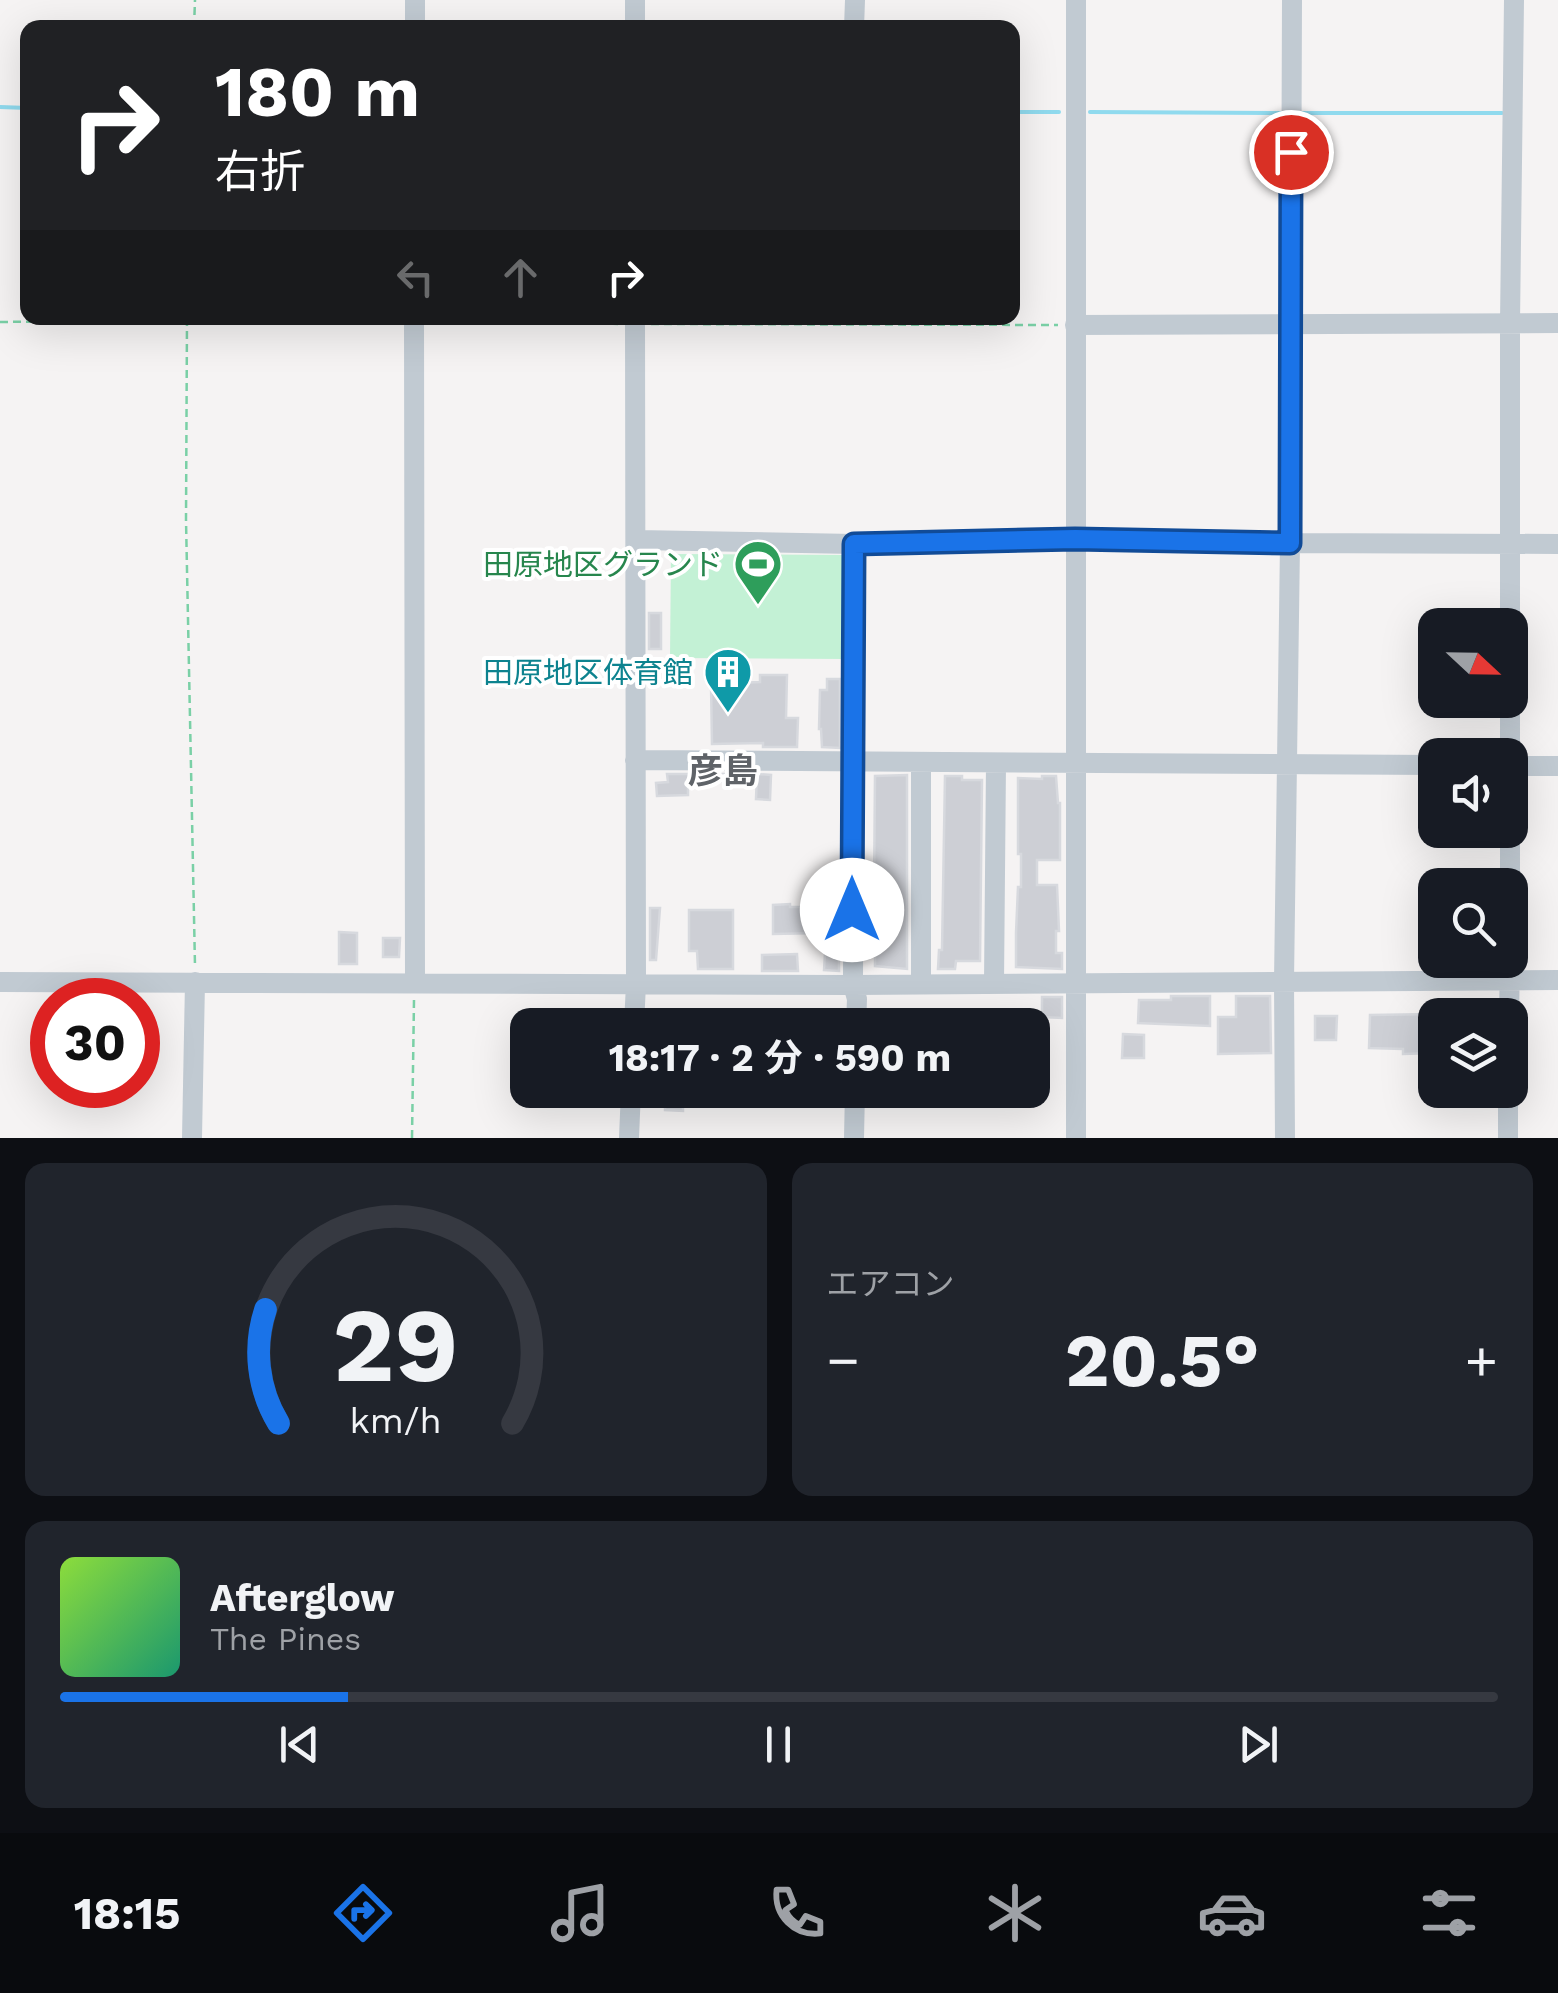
<!DOCTYPE html>
<html lang="ja">
<head>
<meta charset="utf-8">
<style>
	body { margin:0; font-family:"Work Sans","Noto Sans JP",sans-serif; background:#20242c; color:#f1f3f6; height:100vh; display:flex; flex-direction:column; font-size:38px; white-space:nowrap }
	* { box-sizing:border-box; margin:0 }
	p { font-size:32px; color:#9ea1a6 }
	.icon { flex:none; width:55px; height:55px; fill:none; stroke:currentColor; stroke-width:2; stroke-linecap:round; stroke-linejoin:round }
	.map { position:relative; height:1138px; overflow:hidden }
	.sheet { display:flex; flex-direction:column; gap:25px; padding:25px; background:#0d0f14; flex:1 }
	.sheet>* { flex:none }
	.guide { position:absolute; left:20px; top:20px; width:1000px; height:305px; border-radius:20px; box-shadow:0 10px 40px #0002; background:#202124; color:#fff; overflow:hidden }
	.needle { width:65px; rotate:112deg }
	.fabs { position:absolute; left:1418px; top:608px; display:grid; gap:20px }
	.fabs a { display:grid; place-items:center; width:110px; height:110px; border-radius:20px; background:#171b24; box-shadow:0 10px 40px #0002; font-size:50px }
	.speed { position:absolute; left:30px; top:978px; display:flex; gap:20px; font-size:50px; font-weight:700; text-align:center }
	.speed>* { display:grid; place-content:center; width:130px; height:130px; border-radius:50%; background:#171b24; box-shadow:0 10px 40px #0002; line-height:1 }
	.speed .limit { border:15px solid #d22; background:#fff; color:#111 }
	.pin { position:absolute; display:grid; place-items:center; width:85px; height:85px; color:#fff; margin:-42px; border:5px solid #fff; border-radius:50%; box-shadow:0 2px 10px #0007 }
	.me { position:absolute; width:110px; margin:-55px; rotate:0deg; stroke-linejoin:round; filter:drop-shadow(0 0 8px #0008) }
	.turn { display:flex; align-items:center; gap:35px; height:210px; padding:0 30px; font-size:45px }
	.turn .icon { width:130px; height:130px; stroke-width:2.5 }
	.turn b { display:block; font-size:70px; line-height:85px }
	.lanes { display:flex; align-items:center; height:95px; padding:0 30px; background:#0003; justify-content:center; gap:50px; direction:ltr }
	.lanes .off { opacity:.35 }
	.big { font-size:75px; font-weight:700; line-height:1.1 }
	.sheet .card { flex:1; display:flex; flex-direction:column; justify-content:center; gap:15px; min-width:0; padding:0 35px; border-radius:20px; background:#20242c }
	.sheet .dial { align-items:center; gap:0 }
	.dial svg { height:260px; overflow:visible; fill:none; stroke:#363941; stroke-width:7; stroke-linecap:round; text-anchor:middle }
	.dial text { fill:#f1f3f6; stroke:none }
	.song { display:flex; align-items:center; gap:30px }
	.cover { width:120px; height:120px; border-radius:15px; background:linear-gradient(135deg,hsl(90 70% 55%),hsl(160 70% 35%)) }
	.played { height:10px; border-radius:5px; background:linear-gradient(90deg,#1a73e8 20%,#363941 20%) }
	.keys { display:flex; justify-content:space-around; direction:ltr }
	.heat { display:flex; justify-content:space-between; align-items:center; font-size:55px; direction:ltr }
	.sheet .tiles { flex:1; display:grid; gap:25px; grid-template-columns:1fr 1fr }
	.card:last-child { grid-column:span 2 }
	.trip { position:absolute; left:510px; top:1008px; width:540px; height:100px; border-radius:20px; background:#171b24; box-shadow:0 10px 40px #0002; font-weight:700; line-height:100px; text-align:center }
	.tab-bar { display:flex; height:160px; justify-content:space-around; align-items:center; background:#090b0e; color:#9ea1a6 }
	.tab-bar .icon { width:70px; height:70px }
	.tab-bar .active { color:#1a73e8 }
	.tab-bar b { font-size:45px; color:#f1f3f6 }
	.map>svg:first-child { display:block }
</style>
</head>
<body>
<div class="map">
<svg width="1558" height="1138" viewBox="0 0 1558 1138">
	<rect width="100%" height="100%" fill="#f5f3f3"/>
	<path fill="#c3f1d5" d="M671,554L846,555L845,659L670,658Z"/>
	<g fill="none" stroke-linecap="round" stroke-linejoin="round">
		<path stroke="#90daee" stroke-width="4" d="M0,107L28,108
			M1012,112H1059
			M1090,112L1283,113
			M1297,113H1502"/>
	</g>
	<path fill="#cdcfd5" stroke="#d7d9de" stroke-width="2.5" d="M649,613H661V649H649Z
		M760,675H787L786,718H798L797,747H763V743L712,744L711,684L760,682Z
		M827,679H840V748L822,747L821,729H819L820,690H827Z
		M667,774H727V781L688,782V795L657,796L656,783L668,782Z
		M757,774L771,775L770,800L756,799Z
		M907,775V969L875,966V910H871L872,891H874L875,776Z
		M945,776H962V780H982L980,961H956L955,969H938L939,950H942Z
		M1042,776H1056L1058,803H1060V860H1037V885H1057L1059,931H1056V953H1062V969L1016,967V933L1018,887H1021V854H1018V778L1042,779Z
		M790,904V907H822V933L773,934V905Z
		M650,908H660L656,960H650Z
		M689,910H733V969H698L697,951H689Z
		M339,932L357,933V964H339Z
		M383,938H400L399,957H383Z
		M839,952V971L824,970L825,953Z
		M797,954L798,971H762V955Z
		M1171,996H1210V1026L1138,1023L1139,1000H1171Z
		M1236,996H1270L1271,1053L1218,1054V1017H1236Z
		M1042,997H1062V1018L1042,1017Z
		M1435,1014V1053L1403,1054V1049L1369,1048L1370,1015Z
		M1315,1016H1337L1336,1040H1315Z
		M1123,1034L1144,1035V1058H1122Z
		M665,1091H683V1111L665,1110Z"/>
	<g fill="none" stroke-linecap="round" stroke-linejoin="round">
		<path stroke="#7ad0a6" stroke-width="2.5" stroke-dasharray="8 5" stroke-linecap="butt" d="M194,28L195,0
			M187,318L186,520L195,966
			M431,319L618,324
			M0,322L398,318
			M651,324L1058,325
			M412,1138L414,1000"/>
		<path stroke="#c1cad2" stroke-width="20" d="M415,28V0
			M635,28V0
			M854,28L855,0
			M414,318L415,982
			M1075,325L1558,323
			M637,540L854,544L1075,539L1290,543L1558,544
			M854,544L853,985L857,999L856,1025
			M635,760L1435,765
			M921,762V984
			M1510,766H1558
			M1510,943V323L1514,0
			M0,982L853,985L1558,980
			M994,983L996,763
			M1509,1015L1510,960
			M634,1025L636,984L635,318
			M192,1138L195,982
			M629,1138L631,1090
			M854,1138L855,1090
			M1076,1138V0
			M1285,1138L1284,981L1290,543L1292,0
			M1508,1138V1090"/>
	</g>
	<g fill="none" stroke-linecap="round" stroke-linejoin="round">
		<g stroke="#114b97" stroke-width="25">
			<path id="route" d="M852,910L854,544L1075,539L1290,543L1291,152"/>
		</g>
		<use href="#route" stroke="#1a73e8" stroke-width="18"/>
	</g>
	<defs>
		<g id="stadium-pin" transform="scale(2.5)"><path d="M0 17L-7.5 6A9.5 9.5 0 1 1 7.5 6Z" fill="#2e9e5b" stroke="#fff"/><path d="M0-5a6.5 5 0 1 0 0 10a6.5 5 0 1 0 0-10ZM-3.5-1.8h7v3.6h-7Z" fill="#fff"/></g>
		<g id="building-pin" transform="scale(2.5)"><path d="M0 17L-7.5 6A9.5 9.5 0 1 1 7.5 6Z" fill="#0f9aa8" stroke="#fff"/><path d="M-4-6H4V6H1V3H-1V6H-4ZM-2.5-4.3h1.7v1.8h-1.7ZM.8-4.3h1.7v1.8H.8ZM-2.5-1h1.7V.8h-1.7ZM.8-1h1.7V.8H.8Z" fill="#fff"/></g>
	</defs>
	<g fill-rule="evenodd">
		<use href="#stadium-pin" x="758" y="564"/>
		<use href="#building-pin" x="728" y="672"/>
	</g>
	<g text-anchor="middle" dominant-baseline="central" stroke-width="8" stroke-linejoin="round" paint-order="stroke">
		<g font-size="30" fill="#27864d" stroke="#fff" text-anchor="end">
			<text x="723" y="564">田原地区グランド</text>
		</g>
		<g font-size="30" fill="#0d838f" stroke="#fff" text-anchor="end">
			<text x="693" y="672">田原地区体育館</text>
		</g>
		<g font-size="35" font-weight="bold" fill="#5f6368" stroke="#fff">
			<text x="723" y="771">彦島</text>
		</g>
	</g>
</svg>
<div class="fabs">
<a><svg class="needle" viewBox="-14 -14 28 28"><path d="M0-13l5 13h-10z" fill="#e53935"/><path d="M0 13l5-13h-10z" fill="#9ea1a6"/></svg></a>
<a><svg class="icon" aria-label="sound" viewBox="0 0 24 24"><path d="M4 9h4l5-4v14l-5-4H4zM17 9q2 3 0 6"/></svg></a>
<a><svg class="icon" aria-label="search" viewBox="0 0 24 24"><circle cx="10" cy="10" r="6"/><path d="M15 15l6 6"/></svg></a>
<a><svg class="icon" aria-label="layers" viewBox="0 0 24 24"><path d="M12 4l9 5-9 5-9-5zM3 14l9 5 9-5"/></svg></a>
</div>
<div class="speed"><div class="limit">30</div></div>
<div class="pin" style="left:1291px;top:152px;background:#d93025"><svg class="icon" aria-label="arrive" viewBox="0 0 24 24"><path d="M6 21V4h12l-3 4 3 4H6"/></svg></div>
<svg class="me" style="left:852px;top:910px" viewBox="-20 -20 40 40"><circle r="19" fill="#fff"/><path d="M0-13L10 11 0 6-10 11z" fill="#1a73e8"/></svg>
<div class="trip">18:17 · 2 分 · 590 m</div>
<div class="guide">
<div class="turn"><svg class="icon" aria-label="right" viewBox="0 0 24 24"><path d="M7 20v-9h11M14 6l5 5-5 5"/></svg><div><b>180 m</b>右折</div></div>
<div class="lanes"><svg class="icon off" aria-label="left" viewBox="0 0 24 24"><path d="M17 20v-9H6M10 6l-5 5 5 5"/></svg><svg class="icon off" aria-label="ahead" viewBox="0 0 24 24"><path d="M12 20V5M6 11l6-6 6 6"/></svg><svg class="icon" aria-label="right" viewBox="0 0 24 24"><path d="M7 20v-9h11M14 6l5 5-5 5"/></svg></div>
</div>
</div>
<section class="sheet">
<div class="tiles">
<div class="card dial"><svg viewBox="0 0 100 80">
<path d="M14 69A42 42 0 1 1 86 69"/>
<path d="M14 69A42 42 0 0 1 10 34" stroke="#1a73e8"/>
<text x="50" y="56" font-size="32" font-weight="700">29</text>
<text x="50" y="72" font-size="11">km/h</text>
</svg></div>
<div class="card"><p>エアコン</p>
<div class="heat"><a>−</a><b class="big">20.5°</b><a>+</a></div>
</div>
<div class="card">
<div class="song"><i class="cover"></i><div><b>Afterglow</b><p>The Pines</p></div></div>
<div class="played"></div>
<div class="keys"><svg class="icon" aria-label="previous" viewBox="0 0 24 24"><path d="M18 5L8 12l10 7zM5 5v14"/></svg><svg class="icon" aria-label="pause" viewBox="0 0 24 24"><path d="M8 5v14M16 5v14"/></svg><svg class="icon" aria-label="next" viewBox="0 0 24 24"><path d="M6 5l10 7-10 7zM19 5v14"/></svg></div>
</div>
</div>
</section>
<nav class="tab-bar">
<b>18:15</b>
<svg class="icon active" aria-label="directions" viewBox="0 0 24 24"><path d="M12 3l9 9-9 9-9-9zM9 14v-3h6M13 9l2 2-2 2"/></svg>
<svg class="icon" aria-label="music" viewBox="0 0 24 24"><path d="M9 18V5l10-2v13"/><circle cx="6" cy="18" r="3"/><circle cx="16" cy="16" r="3"/></svg>
<svg class="icon" aria-label="phone" viewBox="0 0 24 24"><path d="M5 4h4l2 5-3 2q2 4 5 5l2-3 5 2v4C11 20 4 13 5 4z"/></svg>
<svg class="icon" aria-label="climate" viewBox="0 0 24 24"><path d="M12 3v18M4 7l16 10M4 17L20 7"/></svg>
<svg class="icon" aria-label="car" viewBox="0 0 24 24"><path d="M5 17H2v-5l4-1 3-4h7l3 4 3 1v5h-3M9 17h6M6 11h13"/><circle cx="7" cy="17" r="2"/><circle cx="17" cy="17" r="2"/></svg>
<svg class="icon" aria-label="filters" viewBox="0 0 24 24"><path d="M4 7h16M4 17h16"/><circle cx="9" cy="7" r="2"/><circle cx="15" cy="17" r="2"/></svg>
</nav>
</body>
</html>
